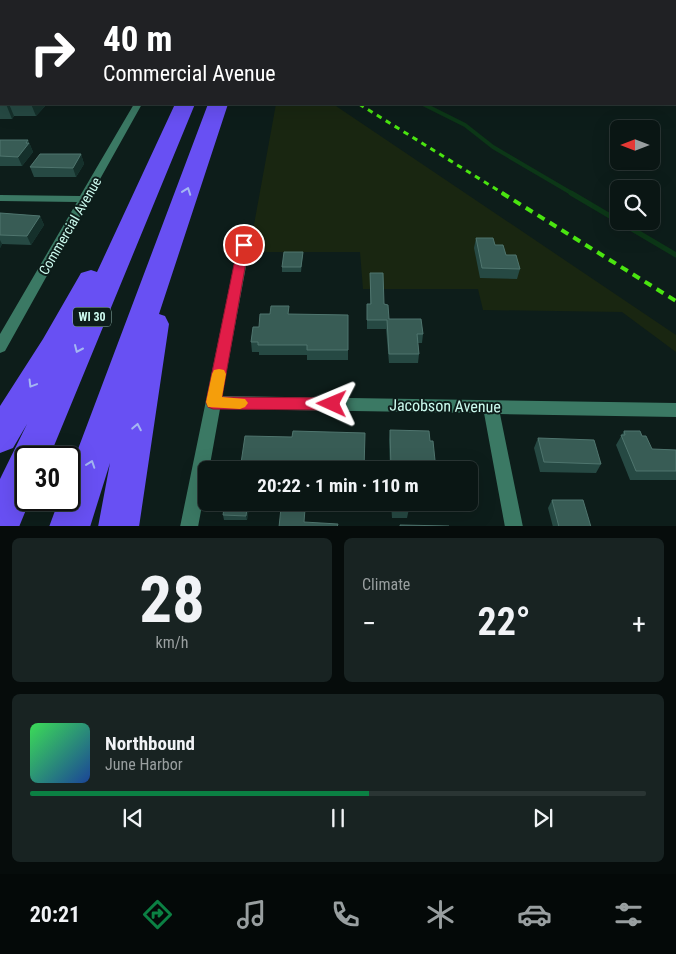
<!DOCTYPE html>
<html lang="en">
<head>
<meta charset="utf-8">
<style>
	body { margin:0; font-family:"Roboto Condensed",sans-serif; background:#182322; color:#f1f3f6; height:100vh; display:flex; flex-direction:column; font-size:19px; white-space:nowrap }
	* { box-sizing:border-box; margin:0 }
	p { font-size:16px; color:#999fa0 }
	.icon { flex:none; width:28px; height:28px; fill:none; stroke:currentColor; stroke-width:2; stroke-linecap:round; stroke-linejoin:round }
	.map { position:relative; height:526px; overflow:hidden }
	.drawer { display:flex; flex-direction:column; gap:12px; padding:12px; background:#060c0b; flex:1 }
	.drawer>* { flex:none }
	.hud { position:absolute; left:0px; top:0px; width:676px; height:105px; box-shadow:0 5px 20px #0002,0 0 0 1px #2a3534; background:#202124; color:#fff; overflow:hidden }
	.needle { width:32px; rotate:270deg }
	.controls { position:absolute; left:610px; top:120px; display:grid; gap:10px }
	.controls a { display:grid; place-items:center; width:50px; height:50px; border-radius:8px; background:#0a1614; box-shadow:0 5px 20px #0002,0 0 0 1px #2a3534; font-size:25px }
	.speed { position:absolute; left:15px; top:446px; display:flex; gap:10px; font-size:25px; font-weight:700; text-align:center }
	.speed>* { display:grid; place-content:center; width:65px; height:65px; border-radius:50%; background:#0a1614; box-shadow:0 5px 20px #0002,0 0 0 1px #2a3534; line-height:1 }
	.speed .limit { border:2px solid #111; border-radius:8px; background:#fff; color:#111 }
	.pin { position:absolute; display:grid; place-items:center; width:42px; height:42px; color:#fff; margin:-21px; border:2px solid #fff; border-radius:50%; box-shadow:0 1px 5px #0007 }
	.me { position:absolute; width:55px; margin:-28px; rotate:271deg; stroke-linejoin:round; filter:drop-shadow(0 0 4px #0008) }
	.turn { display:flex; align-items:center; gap:18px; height:105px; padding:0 20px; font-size:22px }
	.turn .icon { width:65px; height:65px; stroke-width:2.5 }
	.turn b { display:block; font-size:35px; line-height:42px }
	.big { font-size:38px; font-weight:700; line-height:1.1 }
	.drawer .widget { flex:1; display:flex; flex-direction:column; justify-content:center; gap:8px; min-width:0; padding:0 18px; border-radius:8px; background:#182322 }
	.drawer .dial { align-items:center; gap:0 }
	.dial b { font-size:65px; line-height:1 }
	.song { display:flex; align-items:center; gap:15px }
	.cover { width:60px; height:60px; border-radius:8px; background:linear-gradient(135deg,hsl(130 70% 55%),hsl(220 70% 35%)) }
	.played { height:5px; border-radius:2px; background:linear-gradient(90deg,#0b8043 55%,#2a3534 55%) }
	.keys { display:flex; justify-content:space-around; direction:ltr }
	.heat { display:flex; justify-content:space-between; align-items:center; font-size:28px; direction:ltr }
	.drawer .tiles { flex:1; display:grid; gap:12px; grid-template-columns:1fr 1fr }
	.widget:last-child { grid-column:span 2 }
	.trip { position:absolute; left:198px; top:461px; width:280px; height:50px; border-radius:8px; background:#0a1614; box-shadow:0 5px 20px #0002,0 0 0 1px #2a3534; font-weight:700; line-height:50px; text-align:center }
	.menu { display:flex; height:80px; justify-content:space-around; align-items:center; background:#040908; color:#999fa0 }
	.menu .icon { width:35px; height:35px }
	.menu .selected { color:#0b8043 }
	.menu b { font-size:22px; color:#f1f3f6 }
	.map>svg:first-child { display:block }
</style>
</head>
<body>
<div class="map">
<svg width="676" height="527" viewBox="0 0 676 527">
	<rect width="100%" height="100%" fill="#0d1d1a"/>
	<path fill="#192611" d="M302,0H583L585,1H301Z
		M276,104H333L676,335V352L622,312L483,310L478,289H363L360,252H249Z"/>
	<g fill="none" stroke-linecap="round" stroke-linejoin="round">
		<path stroke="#0c3717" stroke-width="3" d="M236,0L239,1"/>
		<path stroke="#0c3717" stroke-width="4" d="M423,104L465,125L493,147L573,194"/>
		<path stroke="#0c3717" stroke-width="5" d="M571,193L676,255"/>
		<path fill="#3b7964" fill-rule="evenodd" d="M134,104H142L90,197L91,199L88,202L5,351L0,353V334L77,202L0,201V195L80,196Z
			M244,241L250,245L222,396L676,403V417L500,414L523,527H505L484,413L220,409L209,470H206V484L198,527H180L238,245Z"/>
		<path fill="#6850f3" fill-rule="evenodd" d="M247,0H261V1H247Z
			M175,104H195L49,458H26V500H30L19,527H0V479L27,424L13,448L0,453V406L43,339L81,273L91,270L97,272Z
			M208,104H228L159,314L165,316L169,324L139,527H98L110,463L90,527H49L59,500H69V473Z"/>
		<path stroke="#4ae410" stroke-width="2" stroke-dasharray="4.5 4" stroke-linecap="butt" d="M191,0L193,1"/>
		<path stroke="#4ae410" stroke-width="3" stroke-dasharray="5.5 5" stroke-linecap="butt" d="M359,104L504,194"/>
		<path stroke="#4ae410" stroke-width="4" stroke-dasharray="8 6" stroke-linecap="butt" d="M502,193L676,301"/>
	</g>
	<path fill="#264943" d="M1,42V104H47L36,116H14L12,119H0V43Z
		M0,140H28L33,152L22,166H0Z
		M81,154L84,164L76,177H34L30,167Z
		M0,213L40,216L44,225L31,245L2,244L0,248Z
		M476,238L495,245L520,269L517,279L480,278L474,248Z
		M303,252L301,272H282V267Z
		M370,273L384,304L389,319L423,334L422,343H418L419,354L418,363H389L386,329H367V304H370Z
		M290,314L348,315V360H307V355H259V352H252L251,342L259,327Z
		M390,430L430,441L436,470H390L389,440Z
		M624,431L642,436L652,449L676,450V480H630L616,445Z
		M538,438L601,464L596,473L540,472L534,448Z
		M552,500L591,527H553L548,508Z
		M250,502L247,520H224L223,515Z
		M391,502H408L409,509L407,518H392Z"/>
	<path fill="#15302b" d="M0,0H21L19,1H1V16L0,17Z
		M6,104H9L14,116L12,119Z
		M31,104H47L36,116Z
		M28,140L33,152L22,166L18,157Z
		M81,154L84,164L76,177L73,168Z
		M40,216L44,225L31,245L27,236Z
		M0,240L2,244L0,248Z
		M248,502H250L247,520L246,516Z"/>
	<path fill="#385c55" stroke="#4f756e" d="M87,0H171L170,1H85Z
		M1,42V103H0V43Z
		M0,140H28L26,143H29L18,157L0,156Z
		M40,154H81L73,168L30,167Z
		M0,213L40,216L27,236L0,235Z
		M476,238H493L495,245H503L506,255H516L520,269L482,268Z
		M284,252H303L301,267H282Z
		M370,273H383L384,304L388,305L389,319H421L423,334H417L419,354H389L387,320H367V304H371Z
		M271,306H289L288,314L348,315V350H307V345H258V342H251L253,327H259L260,314H270Z
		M390,430L429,431L430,441H433L436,470H391Z
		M293,431L365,433L364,470H240L245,436L292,437Z
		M624,431H640L642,436H646L652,449L676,450V471H636L621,435H625Z
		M538,438L594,440L601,464L544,462Z
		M552,500H583L591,527H559Z
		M225,502H248L246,516L223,515Z
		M393,502H408L409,509H393Z
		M281,508L305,509L304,522L338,524L337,527H279Z
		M400,525L449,526V527H400Z"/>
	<defs><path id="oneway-chevron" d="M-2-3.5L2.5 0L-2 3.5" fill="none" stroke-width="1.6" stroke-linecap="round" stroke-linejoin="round" transform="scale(1.25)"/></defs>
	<g stroke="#a4b7f1">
		<use href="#oneway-chevron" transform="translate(187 191) rotate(-70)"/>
		<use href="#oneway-chevron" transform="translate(78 349) rotate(114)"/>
		<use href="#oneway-chevron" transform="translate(32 384) rotate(121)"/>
		<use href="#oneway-chevron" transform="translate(137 427) rotate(-79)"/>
		<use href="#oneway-chevron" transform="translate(91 464) rotate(-71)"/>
	</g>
	<path fill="#e11d48" stroke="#92132f" d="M244,241L249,245L222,397L332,398L337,400L339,404L337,409L332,410L213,409L208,407L206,402L238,245Z"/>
	<path fill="#f59e0b" d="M219,369L224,370L226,374L222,397L245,399L248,403L245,407L240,409L208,407L206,402L212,374L214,370Z"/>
	<g text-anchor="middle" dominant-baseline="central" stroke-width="4" stroke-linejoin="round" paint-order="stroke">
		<rect fill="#0d1d1a" stroke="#93b8af" stroke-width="1" x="73" y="307.5" width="38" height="19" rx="4"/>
		<g font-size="12" font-weight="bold" fill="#ccfbef">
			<text x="92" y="317">WI 30</text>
		</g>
		<g font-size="14" fill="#ccfbef" stroke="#0d1d1a">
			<text transform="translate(70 226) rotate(-60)">Commercial Avenue</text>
		</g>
		<g font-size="16" fill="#ccfbef" stroke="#0d1d1a">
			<text transform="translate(445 406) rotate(1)">Jacobson Avenue</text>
		</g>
	</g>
</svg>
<div class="controls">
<a><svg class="needle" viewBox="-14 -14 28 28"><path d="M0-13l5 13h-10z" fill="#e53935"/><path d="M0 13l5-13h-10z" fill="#999fa0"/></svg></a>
<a><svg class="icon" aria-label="search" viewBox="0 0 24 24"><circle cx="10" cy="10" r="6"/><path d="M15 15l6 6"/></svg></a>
</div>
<div class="speed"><div class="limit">30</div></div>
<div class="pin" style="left:244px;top:245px;background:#d93025"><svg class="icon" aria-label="arrive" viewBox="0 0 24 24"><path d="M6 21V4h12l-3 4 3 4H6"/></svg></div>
<svg class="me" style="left:332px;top:404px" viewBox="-20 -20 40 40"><path d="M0-17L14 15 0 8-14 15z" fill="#e11d48" stroke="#fff" stroke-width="4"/></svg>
<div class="trip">20:22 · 1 min · 110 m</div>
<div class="hud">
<div class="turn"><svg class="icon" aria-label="right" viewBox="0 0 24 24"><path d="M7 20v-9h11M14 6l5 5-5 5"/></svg><div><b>40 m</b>Commercial Avenue</div></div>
</div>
</div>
<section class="drawer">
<div class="tiles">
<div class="widget dial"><b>28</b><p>km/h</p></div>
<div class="widget"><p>Climate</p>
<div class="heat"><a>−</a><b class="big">22°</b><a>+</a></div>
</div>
<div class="widget">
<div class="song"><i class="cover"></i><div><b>Northbound</b><p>June Harbor</p></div></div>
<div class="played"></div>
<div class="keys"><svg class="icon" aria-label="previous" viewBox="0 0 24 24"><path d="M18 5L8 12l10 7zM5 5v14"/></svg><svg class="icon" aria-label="pause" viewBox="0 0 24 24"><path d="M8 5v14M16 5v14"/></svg><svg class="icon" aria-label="next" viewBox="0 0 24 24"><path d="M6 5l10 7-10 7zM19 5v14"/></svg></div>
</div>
</div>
</section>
<nav class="menu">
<b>20:21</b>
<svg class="icon selected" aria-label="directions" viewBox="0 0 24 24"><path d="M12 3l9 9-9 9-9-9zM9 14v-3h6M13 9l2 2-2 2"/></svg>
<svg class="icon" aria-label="music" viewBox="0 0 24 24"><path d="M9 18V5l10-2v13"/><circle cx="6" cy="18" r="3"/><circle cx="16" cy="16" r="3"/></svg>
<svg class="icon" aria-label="phone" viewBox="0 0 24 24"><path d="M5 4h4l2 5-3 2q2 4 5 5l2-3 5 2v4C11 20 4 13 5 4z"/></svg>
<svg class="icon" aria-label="climate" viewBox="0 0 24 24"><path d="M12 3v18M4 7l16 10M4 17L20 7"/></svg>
<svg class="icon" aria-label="car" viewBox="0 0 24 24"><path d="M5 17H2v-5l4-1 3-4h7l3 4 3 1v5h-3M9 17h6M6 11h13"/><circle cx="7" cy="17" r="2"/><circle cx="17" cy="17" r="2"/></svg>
<svg class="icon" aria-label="filters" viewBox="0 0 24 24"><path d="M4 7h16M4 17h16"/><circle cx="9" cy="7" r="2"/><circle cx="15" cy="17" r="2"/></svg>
</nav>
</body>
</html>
